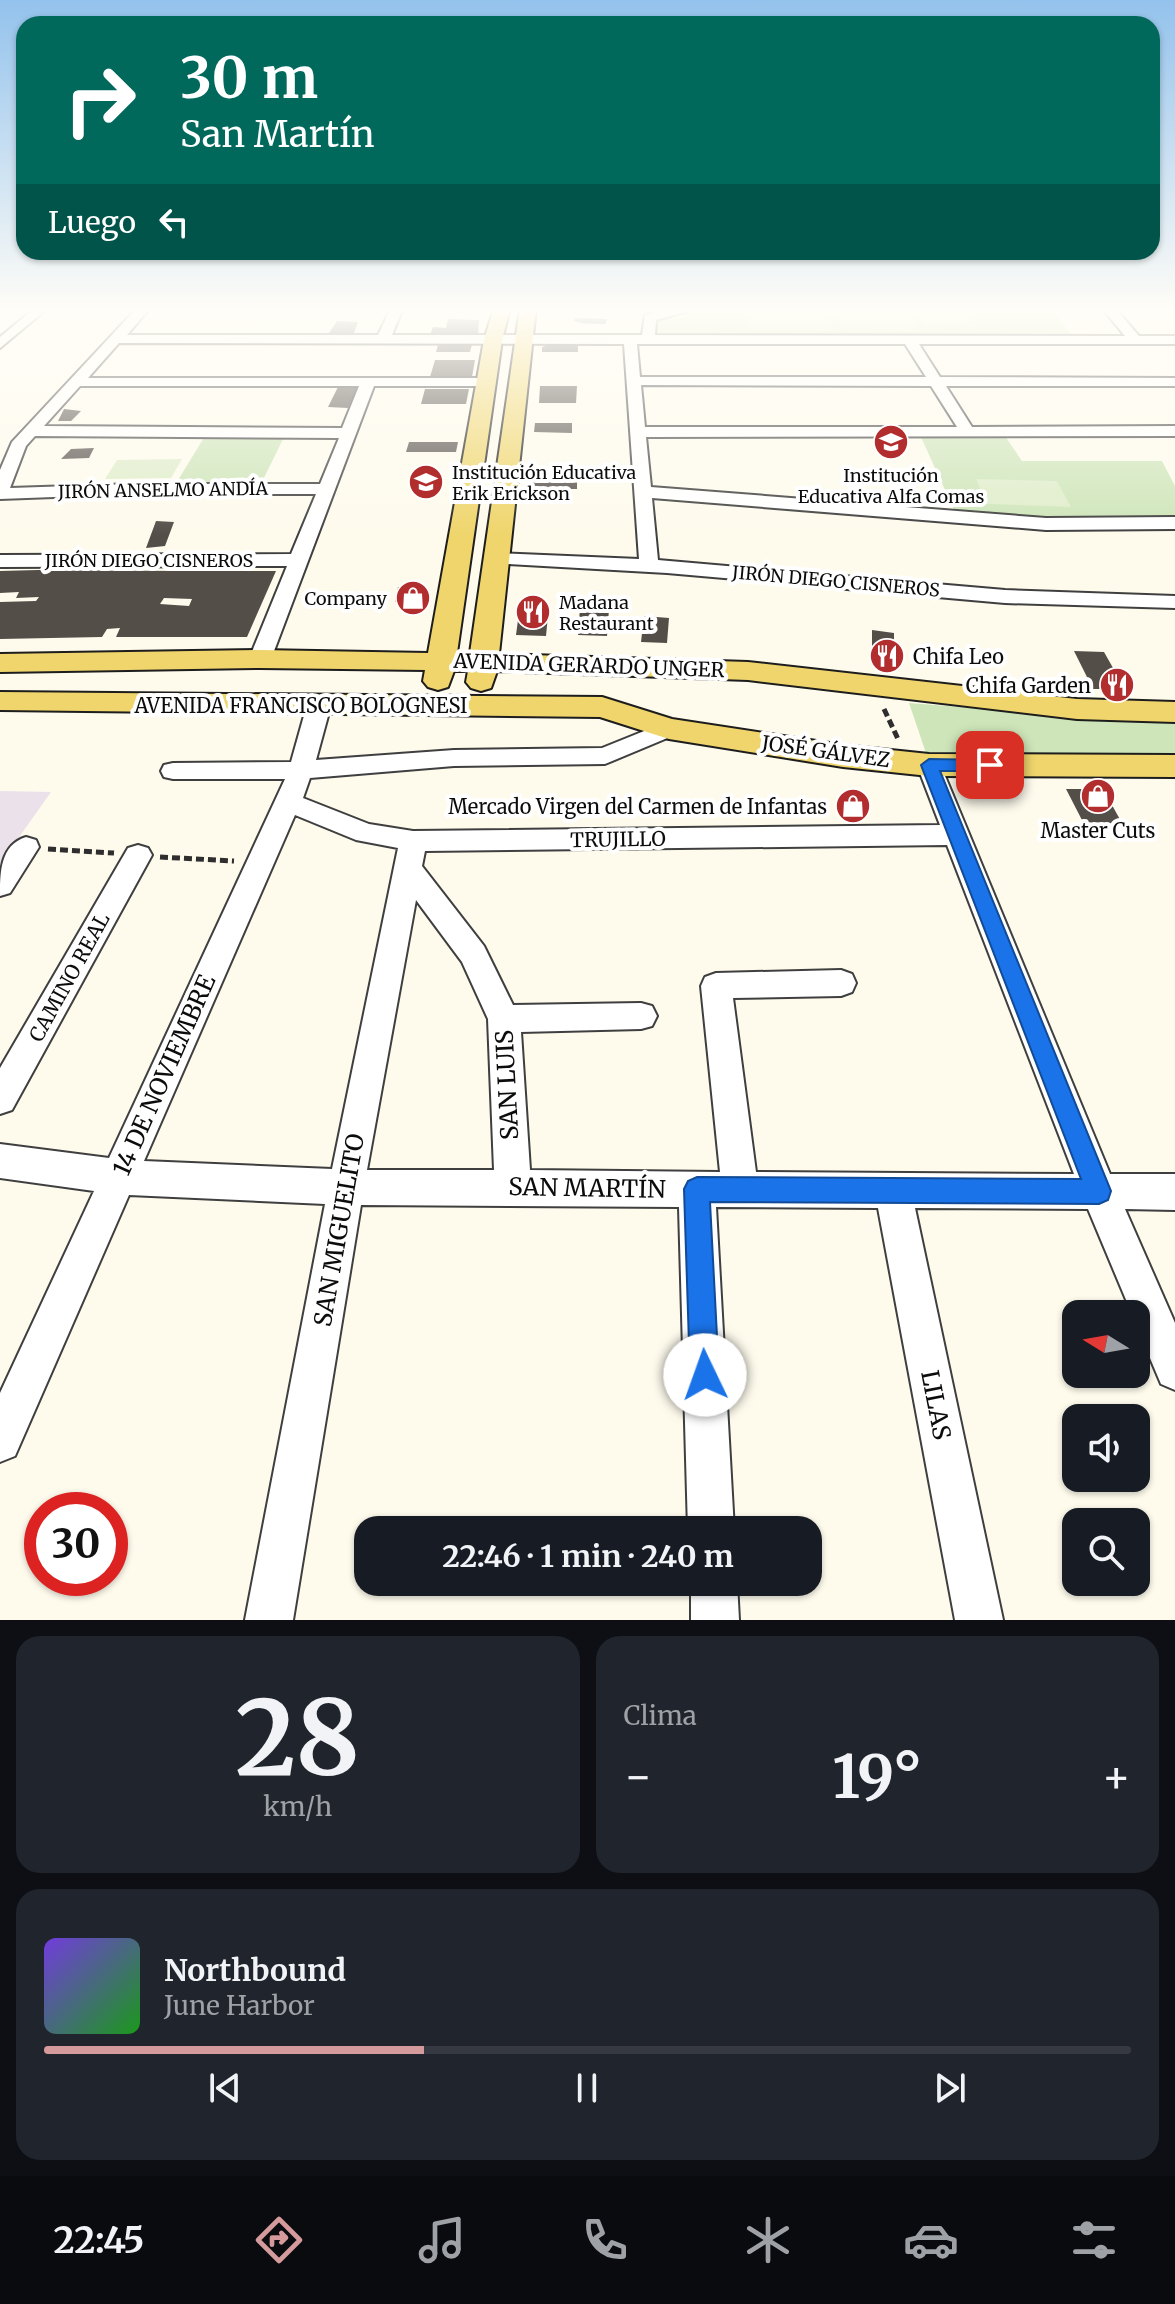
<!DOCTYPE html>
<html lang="es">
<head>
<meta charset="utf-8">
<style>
	body { margin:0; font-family:Merriweather,serif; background:#20242c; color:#f1f3f6; height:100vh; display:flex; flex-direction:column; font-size:30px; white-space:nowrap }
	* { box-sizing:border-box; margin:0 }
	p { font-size:26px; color:#9ea1a6 }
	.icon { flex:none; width:44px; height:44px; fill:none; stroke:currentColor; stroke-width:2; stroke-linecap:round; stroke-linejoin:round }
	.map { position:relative; height:1620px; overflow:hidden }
	.side { display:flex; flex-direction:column; gap:16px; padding:16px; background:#0d0f14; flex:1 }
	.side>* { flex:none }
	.hud { position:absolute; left:16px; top:16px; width:1144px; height:244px; border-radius:24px; box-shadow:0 2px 6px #0004; background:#00695c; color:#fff; overflow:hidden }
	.needle { width:52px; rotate:281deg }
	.controls { position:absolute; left:1062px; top:1300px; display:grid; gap:16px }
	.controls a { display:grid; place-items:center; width:88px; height:88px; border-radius:16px; background:#171b24; box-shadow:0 2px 6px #0004; font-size:40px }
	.speed { position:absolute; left:24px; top:1492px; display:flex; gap:16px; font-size:40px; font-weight:700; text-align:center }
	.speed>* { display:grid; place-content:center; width:104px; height:104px; border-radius:50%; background:#171b24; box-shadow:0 2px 6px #0004; line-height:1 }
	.speed .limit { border:12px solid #d22; background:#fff; color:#111 }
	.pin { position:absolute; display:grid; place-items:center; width:68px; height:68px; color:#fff; margin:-34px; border-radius:16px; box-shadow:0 4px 12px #0006 }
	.me { position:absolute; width:88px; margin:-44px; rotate:357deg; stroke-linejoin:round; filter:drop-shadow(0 0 6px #0008) }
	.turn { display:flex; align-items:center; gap:28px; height:168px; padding:0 32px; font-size:36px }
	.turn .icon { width:104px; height:104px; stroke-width:2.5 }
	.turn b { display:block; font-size:56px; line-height:68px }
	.then { display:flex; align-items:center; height:76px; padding:0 32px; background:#0003; gap:16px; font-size:30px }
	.big { font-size:60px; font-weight:700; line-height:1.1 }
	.side .widget { flex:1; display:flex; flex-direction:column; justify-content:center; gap:12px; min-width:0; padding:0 28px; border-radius:24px; background:#20242c }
	.side .dial { align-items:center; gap:0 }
	.dial b { font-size:104px; line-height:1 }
	.song { display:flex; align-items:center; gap:24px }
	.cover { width:96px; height:96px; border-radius:12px; background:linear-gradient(135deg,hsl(260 70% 55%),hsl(120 70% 35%)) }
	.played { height:8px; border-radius:4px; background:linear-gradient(90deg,#d59a9c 35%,#363941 35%) }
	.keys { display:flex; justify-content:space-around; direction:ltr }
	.heat { display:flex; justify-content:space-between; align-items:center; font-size:44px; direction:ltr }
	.side .tiles { flex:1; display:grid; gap:16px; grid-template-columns:1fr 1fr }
	.widget:last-child { grid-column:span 2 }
	.trip { position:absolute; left:354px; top:1516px; width:468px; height:80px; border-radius:24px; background:#171b24; box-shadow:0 2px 6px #0004; font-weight:700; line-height:80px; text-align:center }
	.dock { display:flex; height:128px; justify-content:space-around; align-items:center; background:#090b0e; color:#9ea1a6 }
	.dock .icon { width:56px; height:56px }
	.dock .current { color:#d59a9c }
	.dock b { font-size:36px; color:#f1f3f6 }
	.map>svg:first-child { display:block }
</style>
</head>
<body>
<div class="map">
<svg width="1175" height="1620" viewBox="0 0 1175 1620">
	<rect width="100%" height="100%" fill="#fefbed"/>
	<path fill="#eae1eb" d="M0,791L51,792L0,864Z"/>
	<path fill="#cee5b9" d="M652,308H1054V314L1072,335L650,334Z
		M285,435L261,484L175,485L205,436Z
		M920,435L1005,436L1022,461H1162L1175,486V520L1045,521L956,514Z
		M909,703L1175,724V760L927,756Z"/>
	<path fill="#dfedca" d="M744,314H828L836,331H749Z
		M836,314H909L918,331L843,330Z
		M916,314H968L977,326H924Z
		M182,459L171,478L105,479L117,460Z
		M976,479L1057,481L1071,507L987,504Z"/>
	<path fill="#544e49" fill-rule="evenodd" d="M575,318L607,319L605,324L581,323L574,321Z
		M448,319L479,320L478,336L430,335L433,327L446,328Z
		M337,321L358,322L354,333H329Z
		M438,345H472L470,352H436Z
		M548,345H578V352H542V347Z
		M435,360H475L472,377H430Z
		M540,386H577L576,403H539Z
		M338,387L358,388L348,408L328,407Z
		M425,389H469L466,404H421Z
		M64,409L81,411L71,421H58Z
		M535,423H572V433L534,432Z
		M409,442H458L456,452H406Z
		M94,448L89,458L61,459L71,449Z
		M531,479H577V489H530Z
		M156,521L174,522L165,546L146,548Z
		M38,570L178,571H276L247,637H116L120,628L107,629L102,637L0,639V602L36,601L39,597L16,598L19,592L0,593V571ZM164,598L192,599L189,606L160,604Z
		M398,587H420L416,602H395Z
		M520,605H549L546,636L516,635Z
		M580,608L609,609L607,636L578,635Z
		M644,616L669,618L667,643L641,642Z
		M872,630L894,633V656L889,661L872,659Z
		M1074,651L1104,652L1125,689H1093Z
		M1066,789H1103L1122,823L1084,824Z"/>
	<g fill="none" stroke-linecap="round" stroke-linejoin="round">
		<g stroke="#3f3f3f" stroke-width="4">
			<path id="minor" d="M35,308H48L0,348V337Z
				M137,308H150L127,335H378L391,308H403L392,335H642L645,315L677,308H699L656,320L655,335L1125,336L1102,308H1115L1139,336H1175V344H919L940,377L1175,378V386H946L972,427L1175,426V436L646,437L651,487L1046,518L1175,517V529L1046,530L652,498L658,560L1005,590L1175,596V608L1005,603L667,573L490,563L487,559L490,555L497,553L639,559L624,344L119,343L88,378H488L495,382L488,386H374L271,659L260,666L252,664L249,659L287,566L0,567V555L291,554L316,494H135L0,499V470L12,442ZM637,344H905L926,377H640ZM641,385L931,386L957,427H645ZM80,386H359L342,428L44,426ZM35,436L339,438L320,484H135L10,488L26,446Z
				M319,698L327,700L331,705L316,760L454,750L602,748L669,721L677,724L681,729L677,734L605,764L454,766L310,778L303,798L369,824L413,831L940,825L917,765L920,759L929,757L938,759L1110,1174H1175V1210L1125,1209L1175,1323V1390L1161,1384L1136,1325V1314H1132L1088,1209L915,1208L1003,1620H955L878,1208L716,1207L734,1530H688L679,1207L361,1205L293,1620H245L325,1204L129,1195L15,1456L0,1462V1393L94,1191L0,1178V1144L109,1158L285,779H173L164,777L161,771L164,765L173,763L291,762L307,705L311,700ZM295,815L356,840L398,848L332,1169L144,1161ZM947,845L1074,1174L756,1172L733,998L841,996L852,992L856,983L852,974L841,970L716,973L705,977L701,986L720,1172L530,1170L521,1032L641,1029L652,1026L657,1016L652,1006L641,1003L513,1005L484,946L422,866L425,851ZM416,900L462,962L488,1019L494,1170H367Z
				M26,837L36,840L39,847L10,893L0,896C0,873 0,845 26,837Z
				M138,845L148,848L152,855L12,1110L0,1114V1068L128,848Z
				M691,1582H737L739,1620H691Z"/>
		</g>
		<g stroke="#1d1d1d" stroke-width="4">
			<path id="major" d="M494,308H510L502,340L457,653H470L520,308H536L499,654L748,662L1077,699L1175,702V722L1077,719L748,680L497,671L491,688L481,691L471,688L466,682L468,671H454L448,687L438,690L428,687L423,681L425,670L260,668L0,672V654L260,650L428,653L484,340Z
				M0,692L602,697L672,719L843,745L929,754L1175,755V777L929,776L843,767L669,739L600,717L0,710Z"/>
		</g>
		<path stroke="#2e2e2e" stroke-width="5" stroke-dasharray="8 4" stroke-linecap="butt" d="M884,709L898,739
			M48,849L114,853
			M160,857L234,861"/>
		<use href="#minor" fill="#fff" fill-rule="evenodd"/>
		<use href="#major" fill="#efd56c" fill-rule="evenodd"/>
	</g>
	<linearGradient id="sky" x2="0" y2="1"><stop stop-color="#93c2ec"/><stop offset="0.58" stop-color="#fffdf7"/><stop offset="1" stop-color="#fffdf7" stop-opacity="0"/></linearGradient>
	<rect width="1175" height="535" fill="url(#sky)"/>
	<path fill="#1a73e8" stroke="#114b97" stroke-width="2" d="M929,759L990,760L999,765L990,771H940L1111,1191L1108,1200L1099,1204L710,1202L719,1375L715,1385L705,1390L695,1385L690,1375L684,1189L688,1181L697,1177L1081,1179L921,765Z"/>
	<defs>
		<g id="school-disc" transform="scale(1.8)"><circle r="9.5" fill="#b22e2e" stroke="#fff"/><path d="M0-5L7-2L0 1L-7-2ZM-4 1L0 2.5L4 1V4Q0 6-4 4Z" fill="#fff"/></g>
		<g id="shop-disc" transform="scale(1.8)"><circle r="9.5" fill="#b22e2e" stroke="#fff"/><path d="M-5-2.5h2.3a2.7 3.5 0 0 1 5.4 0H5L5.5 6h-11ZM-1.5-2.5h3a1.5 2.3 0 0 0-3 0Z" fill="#fff"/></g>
		<g id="restaurant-disc" transform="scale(1.8)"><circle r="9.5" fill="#b22e2e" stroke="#fff"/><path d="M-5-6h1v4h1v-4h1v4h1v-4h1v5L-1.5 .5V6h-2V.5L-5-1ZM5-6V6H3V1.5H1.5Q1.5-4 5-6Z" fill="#fff"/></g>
	</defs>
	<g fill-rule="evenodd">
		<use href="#school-disc" x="891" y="442"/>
		<use href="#school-disc" x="426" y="482"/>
		<use href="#shop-disc" x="413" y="598"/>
		<use href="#restaurant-disc" x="533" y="612"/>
		<use href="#restaurant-disc" x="887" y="656"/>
		<use href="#restaurant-disc" x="1117" y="685"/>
		<use href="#shop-disc" x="1098" y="796"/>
		<use href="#shop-disc" x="853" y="806"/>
	</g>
	<g text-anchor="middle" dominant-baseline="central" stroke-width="8" stroke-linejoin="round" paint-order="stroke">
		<g font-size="18" fill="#0c0c0c" stroke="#fff" text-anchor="start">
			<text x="452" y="472">Institución Educativa<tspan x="452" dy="21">Erik Erickson</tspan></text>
			<text x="891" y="475" text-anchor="middle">Institución<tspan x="891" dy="21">Educativa Alfa Comas</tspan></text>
			<text x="387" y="598" text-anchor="end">Company</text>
			<text x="559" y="602">Madana<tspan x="559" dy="21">Restaurant</tspan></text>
		</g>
		<g font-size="18" fill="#0c0c0c" stroke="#fff">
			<text transform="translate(163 490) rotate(-1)">JIRÓN ANSELMO ANDÍA</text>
			<text x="149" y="560">JIRÓN DIEGO CISNEROS</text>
			<text transform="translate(836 581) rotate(5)">JIRÓN DIEGO CISNEROS</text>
		</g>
		<g font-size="20" fill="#0c0c0c" stroke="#fff" text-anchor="end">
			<text x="913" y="656" text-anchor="start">Chifa Leo</text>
			<text x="1091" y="685">Chifa Garden</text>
			<text x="827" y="806">Mercado Virgen del Carmen de Infantas</text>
			<text x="1098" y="830" text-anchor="middle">Master Cuts</text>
		</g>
		<g font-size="20" fill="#0c0c0c" stroke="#fff">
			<text transform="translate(589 665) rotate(2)">AVENIDA GERARDO UNGER</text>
			<text x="301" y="705">AVENIDA FRANCISCO BOLOGNESI</text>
			<text transform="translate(826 751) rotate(8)">JOSÉ GÁLVEZ</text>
			<text transform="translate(618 839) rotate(-1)">TRUJILLO</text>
			<text transform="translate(69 977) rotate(-61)">CAMINO REAL</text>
		</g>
		<g font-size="24" fill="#0c0c0c" stroke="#fff">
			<text transform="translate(164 1075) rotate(-66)">14 DE NOVIEMBRE</text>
			<text transform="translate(507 1085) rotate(-93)">SAN LUIS</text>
			<text transform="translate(587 1188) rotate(1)">SAN MARTÍN</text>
			<text transform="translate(339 1230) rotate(-80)">SAN MIGUELITO</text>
			<text transform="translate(936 1405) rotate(79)">LILAS</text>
		</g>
	</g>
</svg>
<div class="controls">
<a><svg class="needle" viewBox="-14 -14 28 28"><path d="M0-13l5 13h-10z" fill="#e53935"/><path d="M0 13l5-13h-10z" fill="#9ea1a6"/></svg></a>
<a><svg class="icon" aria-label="sound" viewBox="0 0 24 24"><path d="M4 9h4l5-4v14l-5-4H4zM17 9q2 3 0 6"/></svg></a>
<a><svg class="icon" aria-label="search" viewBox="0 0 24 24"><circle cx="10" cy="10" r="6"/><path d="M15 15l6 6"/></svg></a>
</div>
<div class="speed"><div class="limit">30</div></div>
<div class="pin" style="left:990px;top:765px;background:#d93025"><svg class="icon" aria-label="arrive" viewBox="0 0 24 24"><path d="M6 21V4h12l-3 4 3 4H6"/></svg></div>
<svg class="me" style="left:705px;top:1375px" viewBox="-20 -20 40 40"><circle r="19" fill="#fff"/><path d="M0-13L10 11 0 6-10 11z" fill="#1a73e8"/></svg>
<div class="trip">22:46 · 1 min · 240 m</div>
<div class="hud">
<div class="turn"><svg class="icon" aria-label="right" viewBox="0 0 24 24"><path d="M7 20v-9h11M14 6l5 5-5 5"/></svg><div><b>30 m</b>San Martín</div></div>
<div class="then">Luego<svg class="icon" aria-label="left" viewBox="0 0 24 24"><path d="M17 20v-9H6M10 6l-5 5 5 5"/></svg></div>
</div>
</div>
<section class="side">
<div class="tiles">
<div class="widget dial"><b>28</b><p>km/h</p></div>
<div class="widget"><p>Clima</p>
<div class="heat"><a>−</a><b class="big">19°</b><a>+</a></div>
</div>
<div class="widget">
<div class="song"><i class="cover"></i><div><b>Northbound</b><p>June Harbor</p></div></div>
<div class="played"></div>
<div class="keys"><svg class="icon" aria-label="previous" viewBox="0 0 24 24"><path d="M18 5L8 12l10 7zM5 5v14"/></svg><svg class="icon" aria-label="pause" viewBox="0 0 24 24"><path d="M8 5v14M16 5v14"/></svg><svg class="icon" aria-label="next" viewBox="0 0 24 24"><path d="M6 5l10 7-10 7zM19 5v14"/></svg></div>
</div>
</div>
</section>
<nav class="dock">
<b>22:45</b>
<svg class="icon current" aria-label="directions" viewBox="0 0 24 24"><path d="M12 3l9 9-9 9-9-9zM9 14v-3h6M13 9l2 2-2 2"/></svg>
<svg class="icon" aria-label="music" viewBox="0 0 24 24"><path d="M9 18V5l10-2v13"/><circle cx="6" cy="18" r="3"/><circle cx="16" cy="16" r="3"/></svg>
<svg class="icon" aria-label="phone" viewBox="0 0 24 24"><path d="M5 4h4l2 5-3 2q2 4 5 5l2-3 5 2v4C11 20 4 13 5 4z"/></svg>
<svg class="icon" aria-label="climate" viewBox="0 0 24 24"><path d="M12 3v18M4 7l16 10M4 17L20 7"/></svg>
<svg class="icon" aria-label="car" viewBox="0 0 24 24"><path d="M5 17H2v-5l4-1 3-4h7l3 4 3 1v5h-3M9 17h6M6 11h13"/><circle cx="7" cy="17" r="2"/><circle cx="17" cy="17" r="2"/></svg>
<svg class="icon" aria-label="filters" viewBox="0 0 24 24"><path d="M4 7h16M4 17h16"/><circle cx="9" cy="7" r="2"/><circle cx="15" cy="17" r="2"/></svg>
</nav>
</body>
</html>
